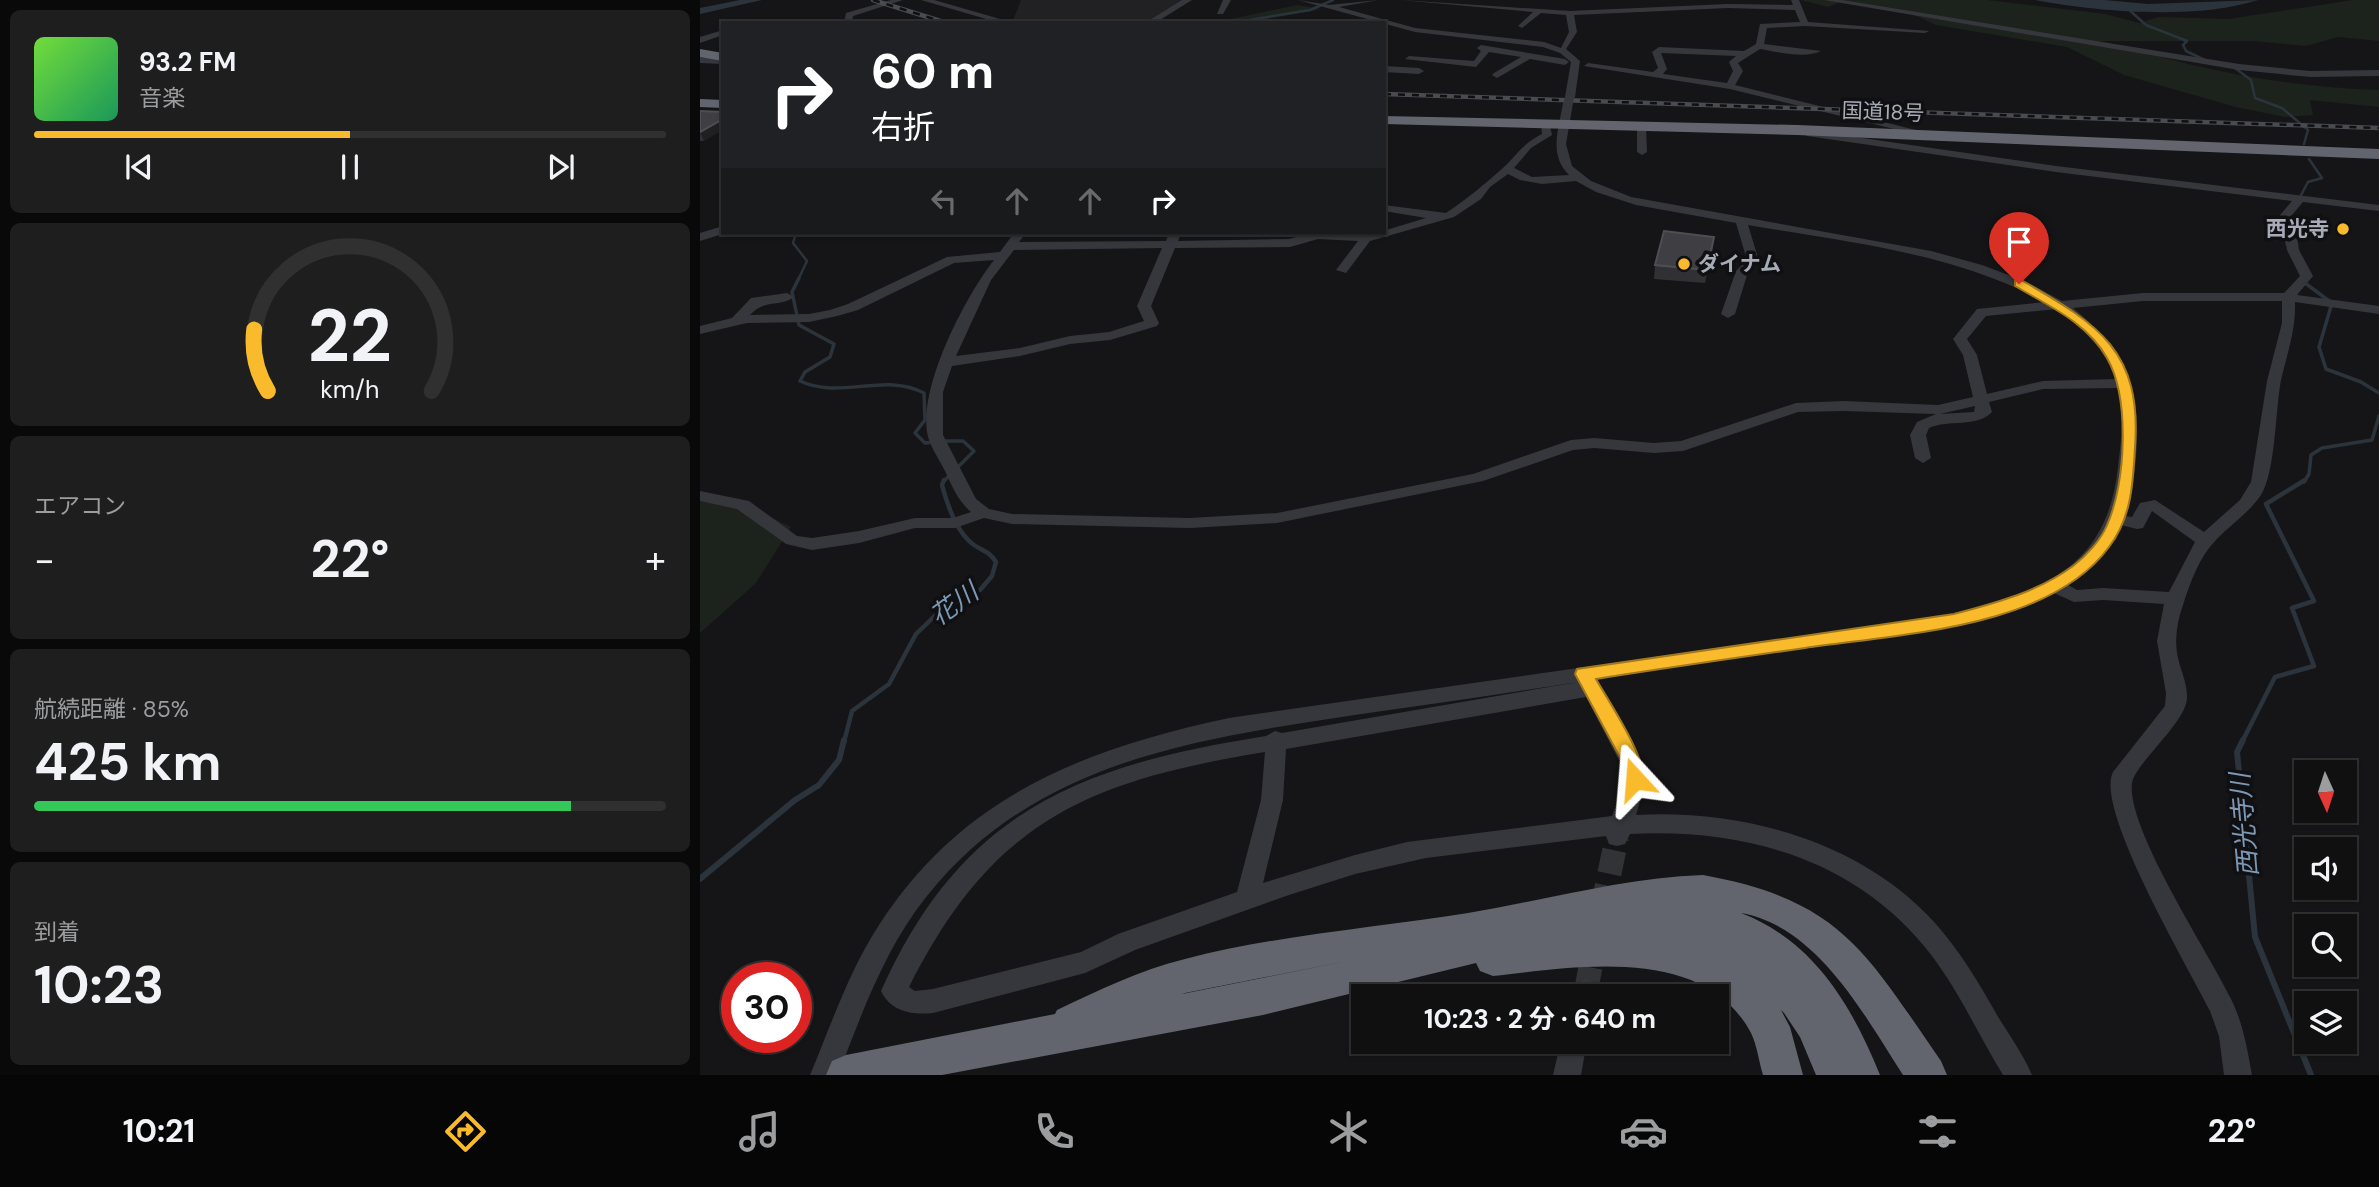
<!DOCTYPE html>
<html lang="ja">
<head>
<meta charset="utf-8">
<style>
	body { margin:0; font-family:"DM Sans","Noto Sans JP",sans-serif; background:#1e1e1f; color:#f1f3f6; height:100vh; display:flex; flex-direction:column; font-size:26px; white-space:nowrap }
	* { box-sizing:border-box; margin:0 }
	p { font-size:23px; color:#9c9d9f }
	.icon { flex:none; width:38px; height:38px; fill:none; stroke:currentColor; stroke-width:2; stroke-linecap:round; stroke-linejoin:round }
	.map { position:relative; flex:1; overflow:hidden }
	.sheet { display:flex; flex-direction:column; gap:10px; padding:10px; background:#090909; width:700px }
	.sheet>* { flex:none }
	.banner { position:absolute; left:21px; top:21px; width:665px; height:214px; border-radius:0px; box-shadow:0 2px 5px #0004,0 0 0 2px #303031; background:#202124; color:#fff; overflow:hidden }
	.needle { width:46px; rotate:177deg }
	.tools { position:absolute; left:1594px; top:760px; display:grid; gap:14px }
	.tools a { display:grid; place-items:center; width:63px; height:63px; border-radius:0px; background:#101011; box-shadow:0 2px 5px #0004,0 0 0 2px #303031; font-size:35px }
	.speed { position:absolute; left:21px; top:962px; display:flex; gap:14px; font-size:35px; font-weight:700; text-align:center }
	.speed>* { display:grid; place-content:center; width:91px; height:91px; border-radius:50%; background:#101011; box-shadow:0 2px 5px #0004,0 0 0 2px #303031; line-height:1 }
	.speed .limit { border:10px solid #d22; background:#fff; color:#111 }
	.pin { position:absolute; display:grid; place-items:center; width:60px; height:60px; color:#fff; margin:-72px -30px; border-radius:50% 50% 50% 0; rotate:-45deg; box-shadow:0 0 7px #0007 }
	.pin .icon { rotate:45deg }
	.me { position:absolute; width:77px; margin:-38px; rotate:341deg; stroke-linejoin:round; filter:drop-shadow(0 0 5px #0008) }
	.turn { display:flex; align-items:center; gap:24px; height:147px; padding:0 35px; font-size:32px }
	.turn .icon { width:91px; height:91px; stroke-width:2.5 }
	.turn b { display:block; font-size:49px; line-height:60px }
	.lanes { display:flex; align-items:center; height:66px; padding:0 35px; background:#0003; justify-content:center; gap:35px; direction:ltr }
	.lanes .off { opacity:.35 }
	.big { font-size:52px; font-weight:700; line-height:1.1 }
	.sheet .widget { flex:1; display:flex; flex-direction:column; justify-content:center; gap:10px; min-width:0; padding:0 24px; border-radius:10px; background:#1e1e1f }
	.sheet .dial { align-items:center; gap:0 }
	.dial svg { height:182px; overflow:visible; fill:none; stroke:#303031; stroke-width:7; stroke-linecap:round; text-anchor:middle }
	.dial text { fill:#f1f3f6; stroke:none }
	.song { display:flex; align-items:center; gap:21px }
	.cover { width:84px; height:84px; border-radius:10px; background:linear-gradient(135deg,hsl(100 70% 55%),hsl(150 70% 35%)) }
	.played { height:7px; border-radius:4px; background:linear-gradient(90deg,#f9bb2c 50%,#303031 50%) }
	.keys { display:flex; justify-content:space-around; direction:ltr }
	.heat { display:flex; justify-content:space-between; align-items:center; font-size:38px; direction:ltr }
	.charge { height:10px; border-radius:5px; background:linear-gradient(90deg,#34c759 85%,#303031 0) }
	.trip { position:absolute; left:651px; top:984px; width:378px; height:70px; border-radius:0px; background:#101011; box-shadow:0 2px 5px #0004,0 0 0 2px #303031; font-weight:700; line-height:70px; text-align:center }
	.tab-bar { display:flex; height:112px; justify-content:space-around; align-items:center; background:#060607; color:#9c9d9f }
	.tab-bar .icon { width:49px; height:49px }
	.tab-bar .active { color:#f9bb2c }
	.tab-bar b { font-size:32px; color:#f1f3f6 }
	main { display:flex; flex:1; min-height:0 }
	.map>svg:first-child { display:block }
</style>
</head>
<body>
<main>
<section class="sheet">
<div class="widget">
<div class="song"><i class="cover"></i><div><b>93.2 FM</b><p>音楽</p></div></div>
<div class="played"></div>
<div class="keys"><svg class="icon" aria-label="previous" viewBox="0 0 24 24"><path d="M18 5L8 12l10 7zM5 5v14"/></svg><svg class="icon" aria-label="pause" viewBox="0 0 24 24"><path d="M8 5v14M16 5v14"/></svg><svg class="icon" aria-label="next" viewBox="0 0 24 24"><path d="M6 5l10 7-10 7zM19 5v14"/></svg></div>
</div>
<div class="widget dial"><svg viewBox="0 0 100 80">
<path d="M14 69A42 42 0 1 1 86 69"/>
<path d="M14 69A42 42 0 0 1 8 42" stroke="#f9bb2c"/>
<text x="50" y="56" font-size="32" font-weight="700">22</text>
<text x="50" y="72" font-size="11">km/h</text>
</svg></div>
<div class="widget"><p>エアコン</p>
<div class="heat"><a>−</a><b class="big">22°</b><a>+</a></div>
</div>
<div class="widget"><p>航続距離 · 85%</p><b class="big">425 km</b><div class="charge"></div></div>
<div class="widget"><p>到着</p><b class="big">10:23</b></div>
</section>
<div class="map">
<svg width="1679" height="1075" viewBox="0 0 1679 1075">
	<rect width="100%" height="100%" fill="#151517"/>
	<path fill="#212124" d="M321,0H488L449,23H312Z"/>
	<path fill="#1b231c" d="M1101,0H1287L1405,14L1439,23L1459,17L1528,19L1653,0H1679V41L1638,37L1606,46L1553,41H1399C1419,49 1440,51 1461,57C1533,76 1605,88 1679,90V107L1610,100L1613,115L1585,117L1536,107L1424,75L1367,47L1236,25L1210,13L1143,1L1128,7Z
		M597,5L622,9L545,23H512Z
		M0,497L32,498L91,527L56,583L0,633Z"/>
	<path fill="#2b343c" d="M1335,0H1404L1448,4L1558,0C1497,20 1397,12 1335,0Z"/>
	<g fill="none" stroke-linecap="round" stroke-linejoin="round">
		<path stroke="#2b343c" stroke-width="2.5" d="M1427,8L1446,25L1487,41L1483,45L1486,51L1509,62
			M531,23L610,10L633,0
			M1535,68L1551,80L1555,98L1582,108L1608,130L1604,144
			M1600,197L1608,182L1622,178L1609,159
			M96,233L93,243L107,261L98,280
			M1584,234L1587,245"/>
		<path stroke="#2b343c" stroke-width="3.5" d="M99,278L92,292L99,325L134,344L130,357L105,372L100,381C140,400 185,372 224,393L225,420L215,433L225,443L234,442
			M1605,283L1632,303L1619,347L1626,369L1661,382L1679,393
			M243,441H263L274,451L243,482
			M1604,482L1609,474L1611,455L1622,448L1672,440L1679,416"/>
		<path stroke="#2b343c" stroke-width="4.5" d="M144,742L152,711L189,684L216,634L243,608L280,590L292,576L296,562C290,552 283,551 274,545C257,533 247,504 242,485L244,480
			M1542,742L1575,677L1614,666L1592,608L1614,601L1566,504L1605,480"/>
		<path stroke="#2b343c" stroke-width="6" d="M1543,740L1537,752L1555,937L1611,1075
			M0,879L95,800L119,785L139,760L144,740"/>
		<path fill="#2b343c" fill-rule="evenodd" d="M40,0H62L0,14V8Z"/>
		<path stroke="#323337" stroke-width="24" stroke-dasharray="24 12" stroke-linecap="butt" d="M902,909L917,837
			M886,991L895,943"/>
		<path fill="#36373d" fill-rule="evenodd" d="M191,0H203L153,16L152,23H144L146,13Z
			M221,0H234L314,23H300Z
			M482,0H492L455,23H445Z
			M523,0H531L523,14H517Z
			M598,0L629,5L679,0L639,7L715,28L844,42L861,48L869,32L866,15L841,13L822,28L818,26L833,12L700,0L870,11L1028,4L1093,5L1091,0H1099L1108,22L1229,31L1225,33L1105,26L1067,28L1064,44L1121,51C1105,59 1078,52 1060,49L1038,63L1043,71L1035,85L1236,135L1231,138L1030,89L884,66L888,63L953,72L958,68L952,52L959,47L1044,51L1056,44L1060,24L1100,22L1095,10L1028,8L874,15L877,32L866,49L880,61L875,97L870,100L865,97L871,62L860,53L843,47L715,32ZM961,53L1036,56L1029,62L1033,71L1027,83L963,74L967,69Z
			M1124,0H1142L1539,64L1610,71L1679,70V76L1610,77L1539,70Z
			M62,20L66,23H53L54,21Z
			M23,30V35L0,43V37Z
			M781,45L865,59L869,62L865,65L830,59L797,78L792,75L794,73L821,57L789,52L776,67L705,59L709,56L774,61L781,51L777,48Z
			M0,57L23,58V64L0,63Z
			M684,66L719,68L724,71L719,74L684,72Z
			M868,100L873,103L866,144L872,166L891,181L931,197L1231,251L1282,265L1327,282L1362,301L1443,293H1584L1600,276L1587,250L1584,231L1575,221L1592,201L1356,172L1107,136L1102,133L1107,130L1356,166L1679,205V211L1603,202L1587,221L1596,230L1599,250L1613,276L1597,295L1679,306V314L1595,302C1596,330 1587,354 1581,380C1575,411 1576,470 1561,495C1549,513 1531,524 1516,540C1499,557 1490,583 1483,605C1477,622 1474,640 1478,658C1481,672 1490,689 1486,704C1479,728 1434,766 1432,783C1426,828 1509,953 1531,999C1543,1023 1547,1048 1552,1075H1524L1519,1036L1510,1011C1490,970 1394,809 1413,772L1465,706L1466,693L1457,641L1464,604L1403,600L1374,602L1354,593L1320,608L1254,626L897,679L945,768L943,791L936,815C1042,809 1161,841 1235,923C1260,951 1279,983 1297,1015C1309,1035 1323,1054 1332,1075H1303C1279,1036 1260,993 1232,956C1159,860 1046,828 930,834L925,844L917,846L909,844L906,836L726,858L655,874L589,895L435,950L385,973L233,1013C212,1015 191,1012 181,991C262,810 381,765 566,736L575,731L582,733L878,682C801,694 725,705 648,716C490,740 333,763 227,896C185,948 162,1013 138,1075H110C131,1025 149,971 179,925C262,796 384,749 529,718L1254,614C1343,590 1407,569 1418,467C1421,441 1425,414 1418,388L1343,389L1289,402L1292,412C1277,428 1248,419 1229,428L1226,435L1231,458L1223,463L1215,458L1210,435L1217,422L1236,414L1144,411L1098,412L983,451L954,453L894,448L873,450L783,481L577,523L490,528L312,524L284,518L255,528H215L159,543L112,550L86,544L37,509L0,501V491L49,501L97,536L112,538L159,531L215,518H253L271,512C258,501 252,486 245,471C239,459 229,445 227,432C220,384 265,297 294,260L254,263L158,310L137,316L109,322L47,323L0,334V326L32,318L51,298L87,293L94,297C79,308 66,298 50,315L109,314L130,310L148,304L247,257L300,252L314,233H326L319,242L466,241L469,233H481L478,241L589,239L612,233L673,234L726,218L684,211V205L746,213C767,199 785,184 804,167C819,153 821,145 842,134L841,122H849L852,135L831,148L814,168L832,177L869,175C848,154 859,129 863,103ZM808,174L820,180L842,184L876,181L896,192L936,205L1036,223L1047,260L1036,271L1021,314L1028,318L1035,314L1048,272L1059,261L1048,225C1149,242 1254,253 1345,302L1277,309L1253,339L1263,355L1273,397L1238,405L1144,401L1096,403L981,441L954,443L894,438L871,440L773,474L577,513L490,518L312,514L289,509L276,499L243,435V392L252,366L320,356L370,344L410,340L457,326L459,323L451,306L475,248L590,247L618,239L658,241L636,270L646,273L670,241L754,217L781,199L790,187ZM462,248L437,306L444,321L409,332L370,336L320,348L256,356L291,280L314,250ZM1443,301H1582V323L1567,381L1551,482L1540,500L1504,532L1455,500L1440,503L1432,517L1426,516C1432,497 1434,477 1436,457C1442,389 1426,351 1373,308ZM1358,309C1383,329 1404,348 1416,379L1343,381L1287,394L1277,355L1267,339L1286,316ZM1275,406L1274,412L1240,414ZM1452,511L1495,542L1469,592L1403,588L1377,590L1368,585C1392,571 1410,550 1421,525L1437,529L1443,528ZM886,697L923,768L921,791L912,816L707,842L655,855L563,883L583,800L586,749ZM565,752L561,800L537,892L418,934L381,952L233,989L215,991L209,987C293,820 388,781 565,752Z
			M937,124L946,126L947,152L942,155L937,152Z
			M23,226V233H26L0,241V233Z
			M886,979L895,983L898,996H872L877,983Z
			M861,1041H887L881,1075H853Z"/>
		<path fill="#62656e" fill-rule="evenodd" d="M0,49L23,53V61L0,57Z
			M0,99L23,100V108L0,107Z
			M684,116L1097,125L1679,149V159L1097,135L684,124Z
			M1003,875C1142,900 1166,953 1241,1061L1247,1075H1203C1164,1015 1118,927 1041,913C1114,941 1152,1006 1180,1075H1116L1100,1037L1084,1013L1081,1010L1090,1027L1103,1075H1063C1059,1062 1057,1045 1051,1033C1004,944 875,967 793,976L780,971L776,963L563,1015L242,1075H126L132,1061L146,1055L355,1014L357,1010C399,990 440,970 485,959C578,935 674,928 768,913C846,900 923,878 1003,875ZM647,961L482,994L485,993Z"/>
		<g stroke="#494b52" stroke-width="4.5">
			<path id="rail" d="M173,0L247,23
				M684,94L1679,128"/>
		</g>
		<use href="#rail" stroke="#101012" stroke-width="2.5" stroke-dasharray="7" stroke-linecap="butt"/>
		<path stroke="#36373d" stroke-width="9" d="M868,103L870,97"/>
	</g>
	<path fill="#313135" d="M0,111L4,141H0Z
		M1013,250L1005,283L954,279L955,265Z"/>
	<path fill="#202023" d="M23,119V130L4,141L0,132Z
		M1014,237L1013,250L1005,283L1007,270Z"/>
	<path fill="#3e3e43" stroke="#4e4f55" stroke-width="2" d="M0,111L23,112V119L0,132Z
		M964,231L1014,237L1007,270L955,265Z"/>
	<path fill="#f9bb2c" stroke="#a27a1d" stroke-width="2" d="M1315,281H1323C1399,325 1442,351 1435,447C1433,482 1432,517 1409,547C1349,629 1198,634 1105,648C1035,658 965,668 896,679C907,699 952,765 942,785H928L922,761L875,674L877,669L1254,614C1295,603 1338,592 1373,566C1386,556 1401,540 1407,525C1426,483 1430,398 1407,358C1388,323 1347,305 1315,286Z"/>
	<g fill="#f9bb2c" stroke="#101012" stroke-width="2.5">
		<circle cx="1643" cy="229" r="7"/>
		<circle cx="984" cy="264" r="7"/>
	</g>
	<g text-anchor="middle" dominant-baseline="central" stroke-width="7" stroke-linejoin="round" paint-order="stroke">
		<g font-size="21" fill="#a7abb8" stroke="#101012">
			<text transform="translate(1183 112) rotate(2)">国道18号</text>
		</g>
		<g font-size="21" font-weight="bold" fill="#a7abb8" stroke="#101012" text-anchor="end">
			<text x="1629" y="229">西光寺</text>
			<text x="998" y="264" text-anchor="start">ダイナム</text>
		</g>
		<g font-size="26" font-style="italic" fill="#7c98b4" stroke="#101012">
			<text transform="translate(254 604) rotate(-36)">花川</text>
			<text transform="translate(1544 825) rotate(-95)">西光寺川</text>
		</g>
	</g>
</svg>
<div class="tools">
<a><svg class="needle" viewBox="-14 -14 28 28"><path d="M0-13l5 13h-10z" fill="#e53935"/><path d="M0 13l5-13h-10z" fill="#9c9d9f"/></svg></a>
<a><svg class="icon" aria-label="sound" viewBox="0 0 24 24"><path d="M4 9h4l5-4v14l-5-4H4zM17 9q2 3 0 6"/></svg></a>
<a><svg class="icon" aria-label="search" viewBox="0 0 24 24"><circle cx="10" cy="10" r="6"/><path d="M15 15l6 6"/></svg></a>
<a><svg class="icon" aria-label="layers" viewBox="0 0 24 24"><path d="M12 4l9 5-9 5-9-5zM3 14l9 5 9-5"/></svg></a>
</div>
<div class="speed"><div class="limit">30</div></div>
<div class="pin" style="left:1319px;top:284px;background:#d93025"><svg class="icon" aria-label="arrive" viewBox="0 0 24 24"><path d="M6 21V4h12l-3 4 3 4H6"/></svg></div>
<svg class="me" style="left:935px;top:779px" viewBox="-20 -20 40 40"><path d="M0-17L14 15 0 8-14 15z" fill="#f9bb2c" stroke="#fff" stroke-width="4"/></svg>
<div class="trip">10:23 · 2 分 · 640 m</div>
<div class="banner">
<div class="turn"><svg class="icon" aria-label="right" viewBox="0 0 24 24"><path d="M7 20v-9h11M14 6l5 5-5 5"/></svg><div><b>60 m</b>右折</div></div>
<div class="lanes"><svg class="icon off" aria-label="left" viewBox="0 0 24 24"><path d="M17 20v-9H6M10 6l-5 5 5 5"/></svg><svg class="icon off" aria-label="ahead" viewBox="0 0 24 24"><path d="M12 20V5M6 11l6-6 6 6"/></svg><svg class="icon off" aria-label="ahead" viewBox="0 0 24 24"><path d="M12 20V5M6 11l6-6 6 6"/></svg><svg class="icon" aria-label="right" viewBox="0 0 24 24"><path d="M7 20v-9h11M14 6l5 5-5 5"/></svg></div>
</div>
</div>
</main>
<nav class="tab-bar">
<b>10:21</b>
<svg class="icon active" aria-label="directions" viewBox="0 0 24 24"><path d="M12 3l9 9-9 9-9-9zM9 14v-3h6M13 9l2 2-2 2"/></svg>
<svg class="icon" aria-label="music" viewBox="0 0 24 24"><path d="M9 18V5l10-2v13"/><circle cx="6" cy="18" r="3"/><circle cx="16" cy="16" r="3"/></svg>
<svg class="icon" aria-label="phone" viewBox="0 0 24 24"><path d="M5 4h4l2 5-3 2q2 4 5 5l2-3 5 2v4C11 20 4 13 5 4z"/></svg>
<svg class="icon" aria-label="climate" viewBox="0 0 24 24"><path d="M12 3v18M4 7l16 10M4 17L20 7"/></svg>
<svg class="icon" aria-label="car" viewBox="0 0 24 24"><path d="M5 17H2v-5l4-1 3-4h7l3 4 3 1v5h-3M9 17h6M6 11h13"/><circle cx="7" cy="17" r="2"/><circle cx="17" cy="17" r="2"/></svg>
<svg class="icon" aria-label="filters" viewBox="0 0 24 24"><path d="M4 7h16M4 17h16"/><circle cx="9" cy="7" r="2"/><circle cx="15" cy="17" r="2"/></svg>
<b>22°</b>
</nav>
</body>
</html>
